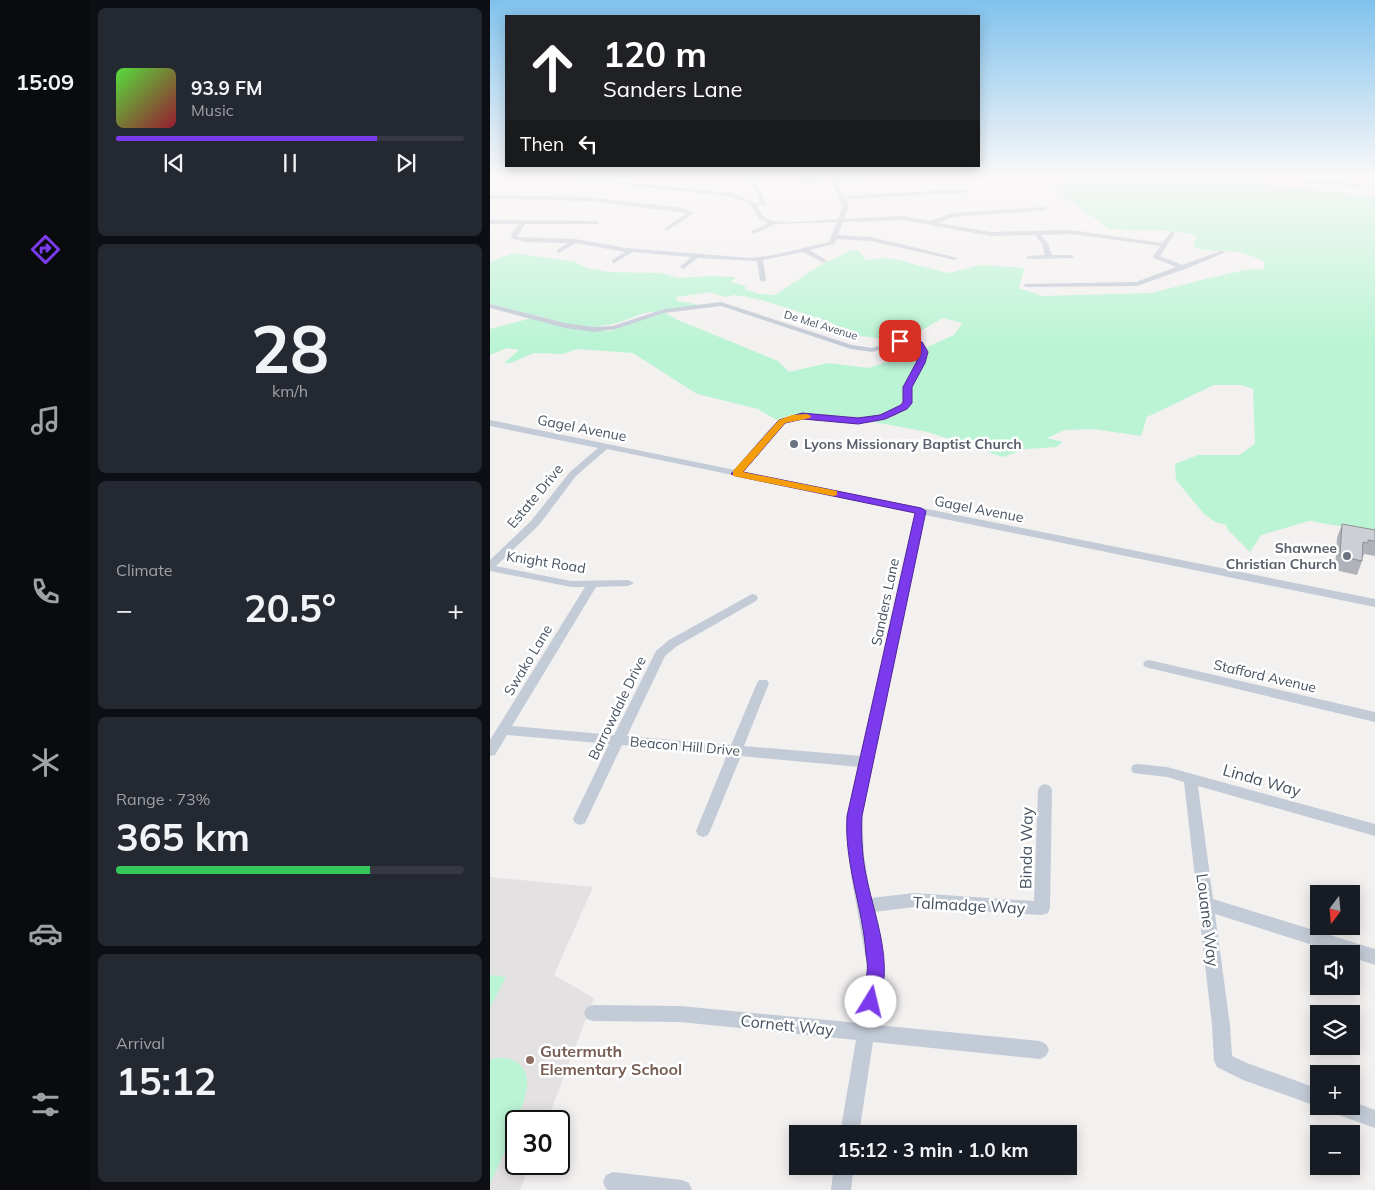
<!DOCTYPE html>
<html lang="en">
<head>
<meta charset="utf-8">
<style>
	body { margin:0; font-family:Mulish,sans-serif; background:#242831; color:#f1f3f6; height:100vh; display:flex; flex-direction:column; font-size:19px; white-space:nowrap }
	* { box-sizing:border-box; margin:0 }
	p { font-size:16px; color:#9ea1a6 }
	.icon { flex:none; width:28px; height:28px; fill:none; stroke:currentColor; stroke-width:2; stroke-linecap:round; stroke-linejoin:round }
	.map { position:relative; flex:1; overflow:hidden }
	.drawer { display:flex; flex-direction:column; gap:8px; padding:8px; background:#0d0f14; width:400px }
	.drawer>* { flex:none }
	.guide { position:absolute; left:15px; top:15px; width:475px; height:152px; border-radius:0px; box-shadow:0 2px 12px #0003; background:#202124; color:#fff; overflow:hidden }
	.needle { width:32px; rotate:196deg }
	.tools { position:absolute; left:820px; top:885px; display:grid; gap:10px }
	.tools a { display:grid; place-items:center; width:50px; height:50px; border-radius:0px; background:#171b24; box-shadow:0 2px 12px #0003; font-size:25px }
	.speed { position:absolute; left:15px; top:1110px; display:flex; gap:10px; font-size:25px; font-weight:700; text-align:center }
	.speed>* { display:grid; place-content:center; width:65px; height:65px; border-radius:50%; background:#171b24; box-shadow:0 2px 12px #0003; line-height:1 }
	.speed .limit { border:2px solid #111; border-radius:8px; background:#fff; color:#111 }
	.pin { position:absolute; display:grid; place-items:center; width:42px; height:42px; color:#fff; margin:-21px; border-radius:10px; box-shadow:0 2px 8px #0006 }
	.me { position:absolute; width:55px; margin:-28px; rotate:9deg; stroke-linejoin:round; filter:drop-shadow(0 0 4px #0008) }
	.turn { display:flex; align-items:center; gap:18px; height:105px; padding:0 15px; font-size:22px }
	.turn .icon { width:65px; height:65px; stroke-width:2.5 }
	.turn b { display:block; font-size:35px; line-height:42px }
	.then { display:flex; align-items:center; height:48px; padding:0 15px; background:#0003; gap:10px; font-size:19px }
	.big { font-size:38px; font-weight:700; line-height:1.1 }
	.drawer .widget { flex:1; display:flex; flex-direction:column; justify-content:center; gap:8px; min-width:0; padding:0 18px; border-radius:8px; background:#242831 }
	.drawer .dial { align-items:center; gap:0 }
	.dial b { font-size:65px; line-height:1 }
	.song { display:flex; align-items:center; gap:15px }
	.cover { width:60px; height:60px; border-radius:8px; background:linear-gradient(135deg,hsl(110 70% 55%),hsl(350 70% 35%)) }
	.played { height:5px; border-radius:2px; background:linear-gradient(90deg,#7c3aed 75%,#363941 75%) }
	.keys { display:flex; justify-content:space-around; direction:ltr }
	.heat { display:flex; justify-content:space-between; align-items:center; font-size:28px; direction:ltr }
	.charge { height:8px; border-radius:4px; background:linear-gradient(90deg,#34c759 73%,#363941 0) }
	.trip { position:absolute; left:299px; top:1125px; width:288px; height:50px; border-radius:0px; background:#171b24; box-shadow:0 2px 12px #0003; font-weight:700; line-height:50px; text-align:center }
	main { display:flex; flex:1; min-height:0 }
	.tab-bar { display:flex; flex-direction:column; width:90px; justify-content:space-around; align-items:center; background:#090b0e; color:#9ea1a6 }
	.tab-bar .icon { width:35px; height:35px }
	.tab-bar .active { color:#7c3aed }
	.tab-bar b { font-size:22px; color:#f1f3f6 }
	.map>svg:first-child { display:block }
</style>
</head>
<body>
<main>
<nav class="tab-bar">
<b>15:09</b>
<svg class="icon active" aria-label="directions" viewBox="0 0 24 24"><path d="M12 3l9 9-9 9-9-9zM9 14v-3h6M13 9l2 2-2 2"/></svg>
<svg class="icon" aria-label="music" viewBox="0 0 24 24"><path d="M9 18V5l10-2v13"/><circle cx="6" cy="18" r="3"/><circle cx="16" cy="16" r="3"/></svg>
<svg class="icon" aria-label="phone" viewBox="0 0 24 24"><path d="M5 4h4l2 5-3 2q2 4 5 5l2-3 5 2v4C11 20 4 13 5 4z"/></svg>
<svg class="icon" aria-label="climate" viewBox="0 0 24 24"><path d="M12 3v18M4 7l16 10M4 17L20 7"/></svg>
<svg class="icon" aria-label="car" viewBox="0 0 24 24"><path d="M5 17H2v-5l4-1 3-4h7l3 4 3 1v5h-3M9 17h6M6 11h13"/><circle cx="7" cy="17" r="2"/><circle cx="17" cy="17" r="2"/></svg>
<svg class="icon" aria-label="filters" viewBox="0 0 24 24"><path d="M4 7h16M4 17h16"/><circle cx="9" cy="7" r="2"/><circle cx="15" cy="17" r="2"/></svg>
</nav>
<section class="drawer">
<div class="widget">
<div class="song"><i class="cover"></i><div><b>93.9 FM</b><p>Music</p></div></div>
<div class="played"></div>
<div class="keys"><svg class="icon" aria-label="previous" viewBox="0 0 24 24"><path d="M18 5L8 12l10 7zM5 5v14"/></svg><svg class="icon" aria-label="pause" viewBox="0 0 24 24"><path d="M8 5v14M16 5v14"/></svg><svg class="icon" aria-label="next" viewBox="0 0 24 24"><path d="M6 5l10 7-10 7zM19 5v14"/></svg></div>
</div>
<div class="widget dial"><b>28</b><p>km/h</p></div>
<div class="widget"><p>Climate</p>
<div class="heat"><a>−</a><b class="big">20.5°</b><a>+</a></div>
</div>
<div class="widget"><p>Range · 73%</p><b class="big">365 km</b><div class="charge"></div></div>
<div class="widget"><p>Arrival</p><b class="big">15:12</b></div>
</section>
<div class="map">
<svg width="885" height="1190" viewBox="0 0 885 1190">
	<rect width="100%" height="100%" fill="#f3f0f0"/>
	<path fill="#e4e1e2" d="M0,877L103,887L64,975L104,998L57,1121H26V1164H40L30,1190H0Z"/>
	<path fill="#bbf4d5" d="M572,176H755L777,185L885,196V532L819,521L771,535L760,552L737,529V525L725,522L714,514L686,480L685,464L708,455H749L765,444L763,389L752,385H724L657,417L651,436L603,429L575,430L557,438L573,442L566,447L536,449L513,457L438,432L350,416L301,415L286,420L268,409L207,394L143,353L87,349L73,354L44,353L21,363H14L29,350L17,348L0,355V329L42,318L100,331H120L174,312L188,320L288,361L299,372L338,363L379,368L426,352L464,335L472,323L453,318L422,336L401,337L396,339L362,335L340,322L275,301L257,297L245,295L235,297L219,292L186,297L187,301L211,305L154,313L127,323L105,327L80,324L0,304V262L23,253L85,262L96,268L118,272L170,273L188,278L223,276L246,277L241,282L255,286L256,290L270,294L285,295L335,262C348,259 354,250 368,250L376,260L394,258L408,260L458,273L491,265L534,268L529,288L552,296L661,293L716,279L755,270L774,269V261L751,252L715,250L703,247L706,235L681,231L619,229L563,188L572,183H593L594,179Z
		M0,975L16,977L0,1008Z
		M7,1058C22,1057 36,1064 37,1080C40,1100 9,1163 0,1185V1059Z"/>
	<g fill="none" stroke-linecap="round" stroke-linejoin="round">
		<path fill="#c3cbd6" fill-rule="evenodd" d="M58,176H77L243,193L265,203H271L259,179L237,176H290L264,179L277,204L267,206C270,211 272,216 277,219C290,225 332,220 348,219L353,206L342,182L319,184L309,181L312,176H318L315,179L319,180L438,176L347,182L354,196L475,189L478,191L475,193L356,199L359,206L354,219L413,216L441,221L462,213L555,207L557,210L463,217L448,223L500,232L581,230L672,243L682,231L685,233L670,256L692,265L731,251L736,252L695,269L647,286L536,287L533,285L534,284L646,282L686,267L664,258L663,257L670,246L581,234L551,235L558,244L562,255H581L583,256V258L539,259L537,258V256L555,255L552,244L545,235L500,236L413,220L353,222L348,235L381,237L468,258L465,260L381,241L347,239L344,244L319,250L336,260V262H332L313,252L273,260L276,280L273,282L270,280L267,261L208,258L193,269L190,267L201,257L143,252L124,263L122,262V260L135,252L86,243L69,253L67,252V250L78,243L35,242L22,239L21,234L29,224H0V220L106,221L109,223L108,224H35L27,237L85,239L136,248L261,258L284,255L339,242L347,222L285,224L264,234L261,232L262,231L278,223L269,219L260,204L242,197Z
			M504,176H511L513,178L510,180Z
			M815,180H843L877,186L874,188L843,184L813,183Z
			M0,195L98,197L193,208L204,213L177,231L174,229L175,228L197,213L98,201L0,199Z
			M231,302L362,345L382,348L410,339L433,342L438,352L435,363L422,387L421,403C386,443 333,407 297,423C289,427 261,463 253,472L885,599V607L435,515L372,816L374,855L381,898L424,893L544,901L548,790L550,786L555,784L560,786L562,790L560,908L558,913L552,915L424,907L384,912L394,971L386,1025L550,1041L556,1044L559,1050L556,1056L550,1059L383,1042L369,1134H350L366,1040L190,1022L103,1021L97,1019L94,1013L97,1007L103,1005L190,1006L369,1023L378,971L361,875L357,836L358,816L369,767L251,756L220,831L218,835L213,837L208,835L206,831L237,755L132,745L95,823L90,825L85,823L83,819L119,744L17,735L5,755L0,756V740L95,587H81L0,571V560L41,521L80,472L108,448L0,426V420L245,470C257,456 275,432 288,421C291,419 295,418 299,417C338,405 376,432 413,402L414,387L427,363L430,352L427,346L410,343L382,352L361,349L231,306L174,313L126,329L104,332L75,328L0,308V304L75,323L104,327L123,326L174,309ZM117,449L426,513L371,756L254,746L279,683L277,680H269L267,683L241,745L137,736L175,656L187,646L266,601L268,598L266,595L262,594L179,640L166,651L124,735L22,726L106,587L138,586L144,583L138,580L81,581L6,566L49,525L86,476Z
			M659,660L885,712V722L655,667L653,664L655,661Z
			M648,764L677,767L885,824V836L708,786L723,899L885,949V965L861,957V954H851L725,914L740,1025L742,1056L757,1063L829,1089V1106H831L829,1107L753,1080L727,1067L724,1061L722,1025L694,782L677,777L643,773L641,769L643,765Z
			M861,1101L885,1110V1128L843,1113L841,1106H861Z
			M344,1166H364L361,1190H341Z
			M123,1172L192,1180L199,1183L202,1190H119L116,1189L113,1182L116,1175Z"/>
	</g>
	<path fill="#afb2b8" d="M852,524L885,530V556L874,554L873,557H872V561L867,575L845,570L847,538Z"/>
	<path fill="#cccfd6" stroke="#8f9196" d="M852,524L885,530V541L878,540V543L873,542L872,561L850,556Z"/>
	<linearGradient id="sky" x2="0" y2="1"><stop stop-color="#80c2ed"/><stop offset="0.51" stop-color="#faf8f8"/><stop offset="1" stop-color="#faf8f8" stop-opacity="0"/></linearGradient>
	<rect width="885" height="343" fill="url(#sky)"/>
	<path fill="#7c3aed" stroke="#51269a" d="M410,339L432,342L438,352L435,363L422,387V403L417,409L395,419L368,424L313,419L295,423L253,472L431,508L436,511L372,816C371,834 372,852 375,870C383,914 406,964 387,1007L381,1010L375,1007C370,997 376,985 377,973C378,967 377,960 376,954C373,907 354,864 357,816L425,513L246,476L241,474L289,420L312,413L368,418L390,415L411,405L413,402V387L426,363L430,352L427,346L408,343L407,341Z"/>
	<path fill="#f59e0b" d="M317,414L321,416L320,418L295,423L253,472L347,491V495L343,496L243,476V471L289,420L302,415Z"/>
	<g fill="#6b7280" stroke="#fff" stroke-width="2">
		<circle cx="304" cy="444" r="5"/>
		<circle cx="857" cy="556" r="5"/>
	</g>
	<circle fill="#8d6e63" stroke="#fff" stroke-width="2" cx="40" cy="1060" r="5"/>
	<g text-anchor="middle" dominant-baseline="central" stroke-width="5" stroke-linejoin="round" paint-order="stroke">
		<g font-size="11" fill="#465260" stroke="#fff">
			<text transform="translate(331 325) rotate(17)">De Mel Avenue</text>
		</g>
		<g font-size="14" fill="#465260" stroke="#fff">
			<text transform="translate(92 428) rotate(11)">Gagel Avenue</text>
			<text transform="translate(45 496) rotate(-50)">Estate Drive</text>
			<text transform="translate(489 509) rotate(11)">Gagel Avenue</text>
			<text transform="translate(56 562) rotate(9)">Knight Road</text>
			<text transform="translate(395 602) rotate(-78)">Sanders Lane</text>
			<text transform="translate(38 660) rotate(-59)">Swako Lane</text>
			<text transform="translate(775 676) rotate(13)">Stafford Avenue</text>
			<text transform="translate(127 708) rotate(-64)">Barrowdale Drive</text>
			<text transform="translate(195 746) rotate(5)">Beacon Hill Drive</text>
		</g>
		<g font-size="14" font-weight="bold" fill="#5b616d" stroke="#fff" text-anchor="start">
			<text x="314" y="444">Lyons Missionary Baptist Church</text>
			<text x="847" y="548" text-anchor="end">Shawnee<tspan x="847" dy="16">Christian Church</tspan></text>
		</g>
		<g font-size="16" fill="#465260" stroke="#fff">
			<text transform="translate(772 780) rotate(16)">Linda Way</text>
			<text transform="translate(536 848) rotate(-89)">Binda Way</text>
			<text transform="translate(479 905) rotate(3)">Talmadge Way</text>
			<text transform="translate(718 920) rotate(83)">Louane Way</text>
			<text transform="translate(297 1025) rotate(6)">Cornett Way</text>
		</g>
		<g font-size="16" font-weight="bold" fill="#785e54" stroke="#fff" text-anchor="start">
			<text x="50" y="1051">Gutermuth<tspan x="50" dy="18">Elementary School</tspan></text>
		</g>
	</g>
</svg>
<div class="tools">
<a><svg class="needle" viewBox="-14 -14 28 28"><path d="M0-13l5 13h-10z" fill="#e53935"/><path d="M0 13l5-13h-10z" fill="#9ea1a6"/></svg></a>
<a><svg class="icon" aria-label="sound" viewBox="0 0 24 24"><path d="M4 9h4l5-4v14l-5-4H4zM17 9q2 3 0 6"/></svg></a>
<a><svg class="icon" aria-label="layers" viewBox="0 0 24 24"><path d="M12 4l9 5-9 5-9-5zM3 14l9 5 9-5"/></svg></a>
<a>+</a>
<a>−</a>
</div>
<div class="speed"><div class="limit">30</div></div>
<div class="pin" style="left:410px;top:341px;background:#d93025"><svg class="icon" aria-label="arrive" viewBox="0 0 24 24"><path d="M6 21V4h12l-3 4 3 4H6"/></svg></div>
<svg class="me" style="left:381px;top:1002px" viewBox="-20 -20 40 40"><circle r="19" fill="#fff"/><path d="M0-13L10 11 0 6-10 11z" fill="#7c3aed"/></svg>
<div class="trip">15:12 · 3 min · 1.0 km</div>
<div class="guide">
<div class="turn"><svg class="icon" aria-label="ahead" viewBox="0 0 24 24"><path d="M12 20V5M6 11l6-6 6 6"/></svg><div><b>120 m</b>Sanders Lane</div></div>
<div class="then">Then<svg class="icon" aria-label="left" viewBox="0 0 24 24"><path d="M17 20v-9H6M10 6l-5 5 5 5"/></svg></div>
</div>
</div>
</main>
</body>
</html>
